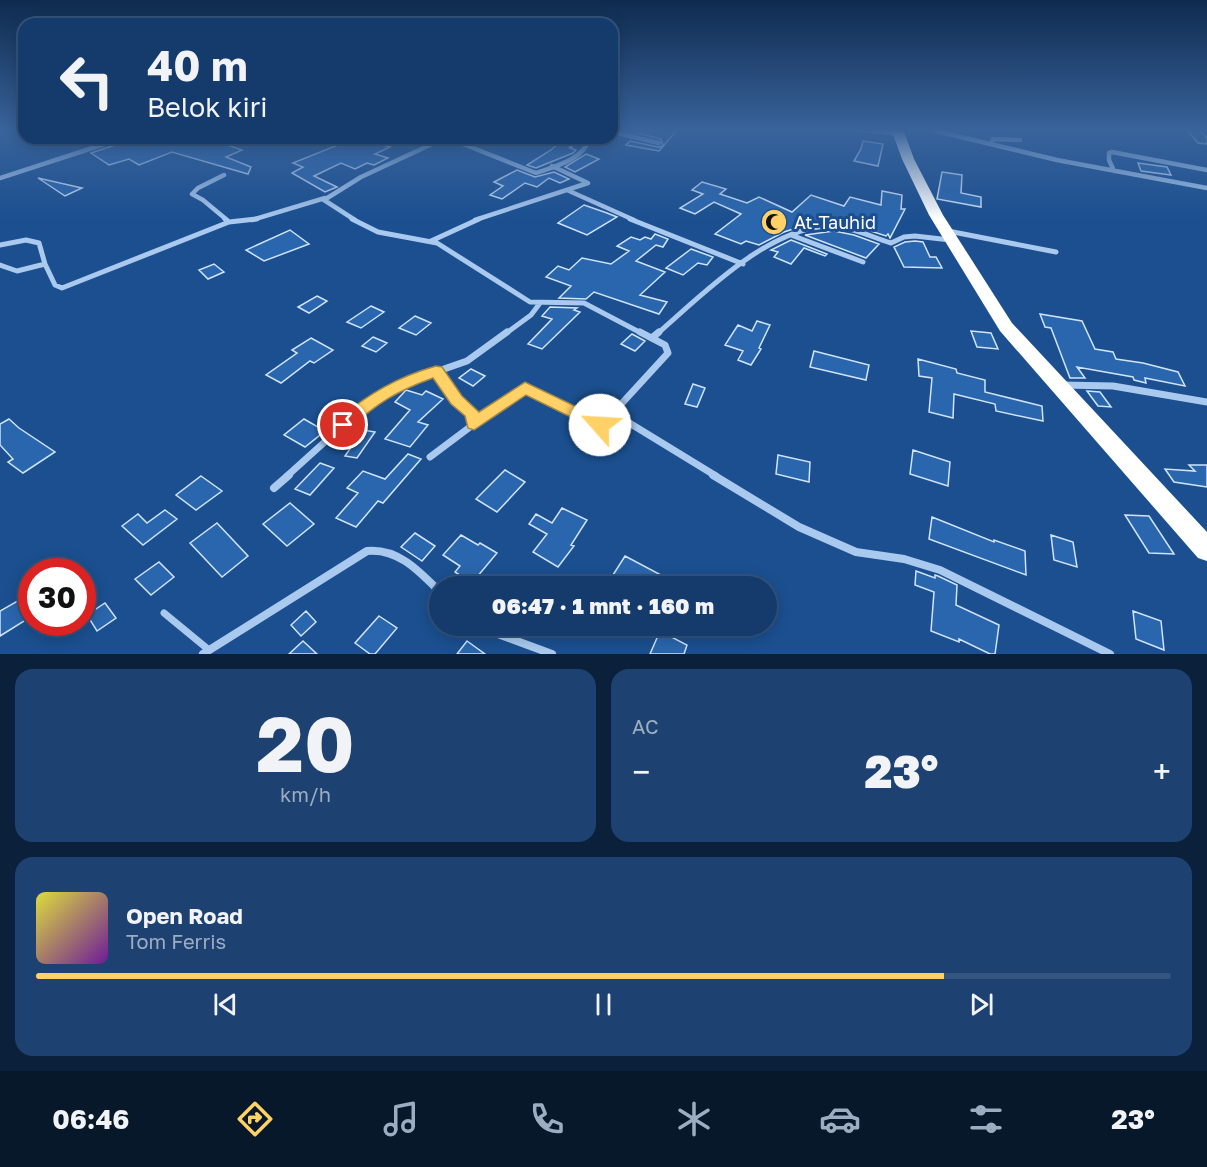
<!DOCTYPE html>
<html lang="id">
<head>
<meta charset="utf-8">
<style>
	body { margin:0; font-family:"Golos Text",sans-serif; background:#1d4271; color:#f1f3f6; height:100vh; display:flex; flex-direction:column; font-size:22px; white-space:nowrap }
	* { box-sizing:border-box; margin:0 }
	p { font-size:20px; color:#9dadc1 }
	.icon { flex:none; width:33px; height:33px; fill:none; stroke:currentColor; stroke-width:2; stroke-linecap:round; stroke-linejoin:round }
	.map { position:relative; height:654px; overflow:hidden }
	.side { display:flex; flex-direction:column; gap:15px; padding:15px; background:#0b203b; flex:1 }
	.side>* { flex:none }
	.banner { position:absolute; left:18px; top:18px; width:600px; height:126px; border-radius:18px; box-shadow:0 3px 15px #0003,0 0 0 2px #33557e; background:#143b6b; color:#f1f3f6; overflow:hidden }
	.speed { position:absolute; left:18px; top:558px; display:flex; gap:12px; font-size:30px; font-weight:700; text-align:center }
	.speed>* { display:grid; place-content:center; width:78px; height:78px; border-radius:50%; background:#143b6b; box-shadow:0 3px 15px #0003,0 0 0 2px #33557e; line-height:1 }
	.speed .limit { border:9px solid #d22; background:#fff; color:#111 }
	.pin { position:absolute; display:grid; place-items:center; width:51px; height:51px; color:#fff; margin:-26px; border:3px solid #fff; border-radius:50%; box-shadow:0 2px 6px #0007 }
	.me { position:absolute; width:66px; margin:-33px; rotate:296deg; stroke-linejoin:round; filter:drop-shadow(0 0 4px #0008) }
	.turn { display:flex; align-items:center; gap:21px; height:126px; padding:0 30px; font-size:27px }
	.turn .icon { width:78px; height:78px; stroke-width:2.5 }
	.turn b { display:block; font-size:42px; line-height:51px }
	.big { font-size:45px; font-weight:800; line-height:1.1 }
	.side .tile { flex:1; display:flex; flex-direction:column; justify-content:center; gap:9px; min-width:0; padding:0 21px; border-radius:18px; background:#1d4271 }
	.side .dial { align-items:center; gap:0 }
	.dial b { font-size:78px; line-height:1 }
	.song { display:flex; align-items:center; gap:18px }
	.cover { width:72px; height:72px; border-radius:9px; background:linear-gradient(135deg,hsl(60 70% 55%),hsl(280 70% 35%)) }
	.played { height:6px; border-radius:3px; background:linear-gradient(90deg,#ffd166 80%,#33557e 80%) }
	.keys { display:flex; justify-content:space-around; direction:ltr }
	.heat { display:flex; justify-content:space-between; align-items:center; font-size:33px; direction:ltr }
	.side .tiles { flex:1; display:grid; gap:15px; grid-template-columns:1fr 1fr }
	.tile:last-child { grid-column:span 2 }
	.trip { position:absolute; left:429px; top:576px; width:348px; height:60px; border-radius:30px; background:#143b6b; box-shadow:0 3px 15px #0003,0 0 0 2px #33557e; font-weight:800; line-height:60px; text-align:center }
	.tab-bar { display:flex; height:96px; justify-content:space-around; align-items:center; background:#08182b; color:#9dadc1 }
	.tab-bar .icon { width:42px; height:42px }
	.tab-bar .on { color:#ffd166 }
	.tab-bar b { font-size:27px; color:#f1f3f6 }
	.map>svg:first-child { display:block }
</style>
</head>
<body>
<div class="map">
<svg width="1207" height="654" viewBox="0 0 1207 654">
	<rect width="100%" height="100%" fill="#1b4f8f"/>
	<path fill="#2a66ad" stroke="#cfe3fa" stroke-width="1.5" d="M641,129H678L659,151L626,145L630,141L658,147L663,146L661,139L637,133Z
		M1186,129H1199L1207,138V144L1198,143Z
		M127,138H137L138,144L154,138H163L175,144L190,138H208L242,150L226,157L251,167L248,174L172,152L139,165L129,159L109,165L91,153L124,142Z
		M355,138L390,147L375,154L388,158L374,165L367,163L355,169L341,163L314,176L337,187L325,192L292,173L303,167L293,163Z
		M564,138H578L570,146L572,147L570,148L576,150L573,153L536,168L527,165L551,150Z
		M863,141L883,144L878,166L854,161L861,149Z
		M586,154L599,159L575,172L565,167Z
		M1138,163L1167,167L1171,175L1141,171Z
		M517,170L535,177L554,172L569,179L560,183L549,178L537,187L525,183L502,199L490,195L503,186L494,182Z
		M942,172L962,175L961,193L981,197V207L937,199Z
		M38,178L82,188L65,196Z
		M702,182L726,189L720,194L747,203L759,197L792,212L811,195L844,206L850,197L881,205L882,191L902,195L901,209H905L890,238L888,234L886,236L849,224L834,221L809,224L784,232L759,245L746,241L741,244L715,234L741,214L714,202L695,214L680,208L703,194L692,190Z
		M584,205L607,213L617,217L587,235L558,223Z
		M290,230L309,244L264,261L246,250Z
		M834,231L854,235L879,244L866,258L805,235Z
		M655,234L668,239L663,247L656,245L636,261L665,272L640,295L667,302L659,314L594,292L586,299L559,298L571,286L546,277L558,266L569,270L582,258L611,264L629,251L617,246L631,237L640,240L645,237L651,239Z
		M791,240L827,254L825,256L804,248L791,264L774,257L778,252L771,250Z
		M915,241L923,242L930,257H936L942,268L904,267L894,247L905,242Z
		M691,249L713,257L707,265L698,263L683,275L666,268Z
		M214,264L224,272L208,279L199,270Z
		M317,296L327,301L309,313L298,307Z
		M371,306L384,312L361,328L347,322Z
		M550,307L577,308L574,310L580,312L542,349L528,344L552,319L542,316Z
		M1040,314L1082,321L1095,349L1113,352L1116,359L1143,363L1178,372L1185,386L1145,378L1146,383L1134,380L1133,377L1077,367L1085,378H1070L1051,328L1045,327Z
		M415,316L431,323L416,335L399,328Z
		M757,321L770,325L759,348L761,349L751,365L738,360L743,351L725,345L738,325L752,331Z
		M971,331L991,333L998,349L977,347Z
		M632,334L645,341L635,351L621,344Z
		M373,337L387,343L376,352L362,346Z
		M311,338L333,350L314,363L310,361L281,383L266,375L297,353L292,350Z
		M814,351L869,365L866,380L810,367Z
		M918,359L956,369L957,373L985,380V392L1042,406L1043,421L996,411L995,404L954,394L953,418L929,412L932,378L919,376Z
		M471,369L485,376L473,386L459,378Z
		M693,384L705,388L697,407L685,404Z
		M406,390L422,395L426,391L443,399L418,422L428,425L410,447L385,439L410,410L395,402Z
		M1087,391L1100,392L1111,407L1098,406Z
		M9,419L19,428L55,452L23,473L8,462L13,459L0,445V424Z
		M304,419L325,431L305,447L284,435Z
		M363,430L375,432L357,458L345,456Z
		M913,450L950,462L948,486L910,474Z
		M408,454L421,459L383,503L378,501L356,527L336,518L358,493L347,488L363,471L385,479Z
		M778,455L810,462L809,482L776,474Z
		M320,463L334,468L310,495L295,489Z
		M1189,465H1207V487L1174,482L1165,469L1195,471Z
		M505,470L525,482L497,512L476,499Z
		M201,476L222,491L196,510L176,495Z
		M290,503L314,524L287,546L263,524Z
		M562,508L587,520L571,545L574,546L558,567L533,552L547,534L529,524L536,514L552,523Z
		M165,510L177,519L143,545L122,526L138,514L147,523Z
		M1125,515L1149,516L1174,554L1149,553Z
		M932,517L994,542V540L1025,551L1026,575L929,539Z
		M217,523L248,556L222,577L190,543Z
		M415,533L435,546L422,561L401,547Z
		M461,535L478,545L480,543L497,553L472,583L455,572L460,566L443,555Z
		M1051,535L1073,542L1077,567L1054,560Z
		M625,556L661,575L655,586H606Z
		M159,562L174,577L151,595L135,579Z
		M916,571L935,578V575L938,576L957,585L956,605L999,625L995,654H990L959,639V642L931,631L934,592L915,585Z
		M21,599L29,618L0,636V611Z
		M105,603L116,618L97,631L87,615Z
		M306,611L316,622L301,636L291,625Z
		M1133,611L1161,621L1164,650L1136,639Z
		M379,616L397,628L375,654H370L355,643Z
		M660,631L687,645L684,654H650Z
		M303,641L317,654H289Z
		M467,641L485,654H457Z"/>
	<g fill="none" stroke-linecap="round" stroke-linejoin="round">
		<path stroke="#a9c9ee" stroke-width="7" d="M164,613L209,650"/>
		<path stroke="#a9c9ee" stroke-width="4.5" d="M618,129L617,133L659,143
			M858,129L898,134
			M928,129L1057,160L1207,188
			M448,138L536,173C556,166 583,160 590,138
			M991,144L993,139L1020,140
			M1114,171L1109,160V153L1112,152L1207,170
			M224,175L198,188L192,194L203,200L227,220
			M0,178L123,138
			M567,190L634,220
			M252,220L325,198
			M355,220L324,200L361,177L445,138
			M475,220L588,183L552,166"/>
		<path stroke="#a9c9ee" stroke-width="5" d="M225,219L229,222L257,219
			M352,219L378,232L437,243L530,302L584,303L643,334
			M630,219L743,264
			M948,231L1056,252
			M791,235L863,262
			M431,241L479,219
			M0,245L26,240L39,243L45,264L55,285L62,288L229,222
			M0,265L17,271L45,264
			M505,334L531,315L540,303
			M657,334C702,295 771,224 834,226C852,227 874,238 891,243L904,237L915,236L950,240"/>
		<path stroke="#a9c9ee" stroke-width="7" d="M640,332L665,345L668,353L613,413L716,476
			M653,337L659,332
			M1062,385L1113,386L1207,402
			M474,424L525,388L600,425L613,413
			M430,457L474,424L472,413L457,400L436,371
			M287,476L370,401L401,384L467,361L507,332"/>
		<path stroke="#a9c9ee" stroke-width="8" d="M713,475L799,527L856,552L904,559L940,570L1110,654
			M274,488L289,475
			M476,626L552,654
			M203,654L367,551C398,548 419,571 440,592"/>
		<path fill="#fff" fill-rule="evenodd" d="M891,129H903L914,159L943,215L1012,323L1207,532V561L1198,558L1000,331L929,215L902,159Z"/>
	</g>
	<linearGradient id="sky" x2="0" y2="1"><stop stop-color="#0f2b4f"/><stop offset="0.59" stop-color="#39639b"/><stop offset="1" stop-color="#39639b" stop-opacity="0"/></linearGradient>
	<rect width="1207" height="220" fill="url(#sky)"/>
	<path fill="#ffd166" stroke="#a68842" stroke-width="1.5" d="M436,366L442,367L462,396L479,412L525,382L606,421L608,425L606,429H595L526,395L474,430L468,428L465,416L451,404L433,378C397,391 377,403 349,429H337L335,425L337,420C368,394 397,377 436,366Z"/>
	<defs>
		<g id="mosque-disc" transform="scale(1.35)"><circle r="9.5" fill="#ffd166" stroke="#1b4f8f"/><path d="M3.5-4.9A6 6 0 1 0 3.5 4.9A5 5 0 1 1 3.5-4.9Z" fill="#111"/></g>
	</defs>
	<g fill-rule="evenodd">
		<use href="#mosque-disc" x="774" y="222"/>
	</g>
	<g text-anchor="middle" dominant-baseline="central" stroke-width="6" stroke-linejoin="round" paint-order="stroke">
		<g font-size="18" fill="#fff" stroke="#1b4f8f" text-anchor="start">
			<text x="794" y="222">At-Tauhid</text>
		</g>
	</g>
</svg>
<div class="speed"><div class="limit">30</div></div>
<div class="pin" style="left:343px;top:425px;background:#d93025"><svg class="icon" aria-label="arrive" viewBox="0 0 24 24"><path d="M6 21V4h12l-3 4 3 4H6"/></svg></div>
<svg class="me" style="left:600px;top:425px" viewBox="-20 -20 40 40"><circle r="19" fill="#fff"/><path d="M0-13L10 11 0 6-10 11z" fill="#ffd166"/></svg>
<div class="trip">06:47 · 1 mnt · 160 m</div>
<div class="banner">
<div class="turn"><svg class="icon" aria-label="left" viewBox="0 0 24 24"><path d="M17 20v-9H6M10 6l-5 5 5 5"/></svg><div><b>40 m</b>Belok kiri</div></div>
</div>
</div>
<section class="side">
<div class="tiles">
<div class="tile dial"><b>20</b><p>km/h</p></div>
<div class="tile"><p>AC</p>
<div class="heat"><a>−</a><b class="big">23°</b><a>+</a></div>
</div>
<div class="tile">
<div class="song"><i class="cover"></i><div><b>Open Road</b><p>Tom Ferris</p></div></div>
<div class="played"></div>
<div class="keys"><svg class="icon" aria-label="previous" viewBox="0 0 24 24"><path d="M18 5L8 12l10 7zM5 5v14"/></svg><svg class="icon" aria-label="pause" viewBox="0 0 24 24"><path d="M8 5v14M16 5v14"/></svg><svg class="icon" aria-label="next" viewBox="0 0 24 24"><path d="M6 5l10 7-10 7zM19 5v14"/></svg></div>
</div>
</div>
</section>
<nav class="tab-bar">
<b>06:46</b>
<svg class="icon on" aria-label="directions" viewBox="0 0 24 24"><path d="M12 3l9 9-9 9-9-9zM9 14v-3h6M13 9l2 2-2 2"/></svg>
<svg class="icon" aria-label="music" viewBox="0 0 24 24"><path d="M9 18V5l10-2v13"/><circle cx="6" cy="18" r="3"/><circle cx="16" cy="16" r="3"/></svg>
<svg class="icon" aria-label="phone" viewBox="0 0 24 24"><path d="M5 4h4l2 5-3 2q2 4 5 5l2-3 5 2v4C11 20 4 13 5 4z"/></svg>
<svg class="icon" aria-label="climate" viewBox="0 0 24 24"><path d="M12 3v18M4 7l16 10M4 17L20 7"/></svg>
<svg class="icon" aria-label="car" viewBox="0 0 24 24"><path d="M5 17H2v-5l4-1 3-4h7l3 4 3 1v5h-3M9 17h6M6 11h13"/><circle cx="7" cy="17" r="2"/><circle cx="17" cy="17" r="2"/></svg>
<svg class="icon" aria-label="filters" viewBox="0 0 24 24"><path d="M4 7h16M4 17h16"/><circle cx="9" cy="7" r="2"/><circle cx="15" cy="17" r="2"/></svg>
<b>23°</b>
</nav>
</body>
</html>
